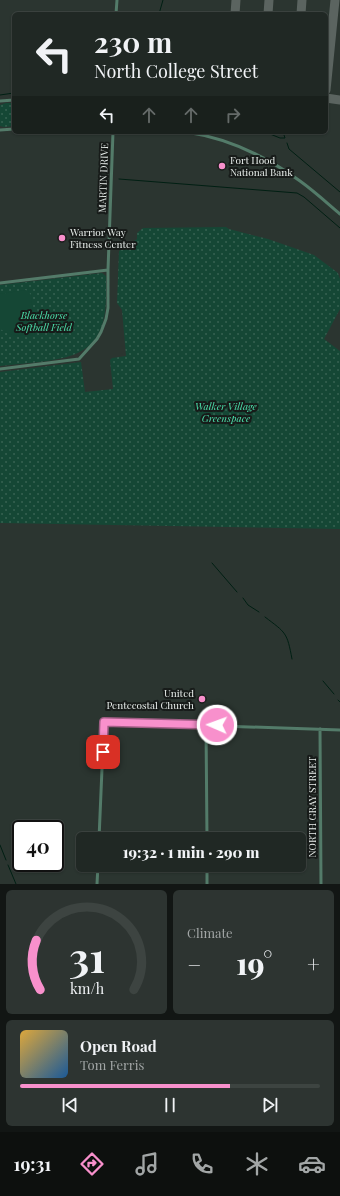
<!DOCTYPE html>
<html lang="en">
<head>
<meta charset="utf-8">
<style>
	body { margin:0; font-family:"Playfair Display",serif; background:#2d3431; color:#f1f3f6; height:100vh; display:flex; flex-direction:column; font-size:15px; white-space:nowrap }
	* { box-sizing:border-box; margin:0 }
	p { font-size:13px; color:#a2a6a6 }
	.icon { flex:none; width:22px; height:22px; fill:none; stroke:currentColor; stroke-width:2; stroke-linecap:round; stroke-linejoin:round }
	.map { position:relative; height:884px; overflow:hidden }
	.sheet { display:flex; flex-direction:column; gap:6px; padding:6px; background:#121614; flex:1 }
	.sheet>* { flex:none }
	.hud { position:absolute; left:12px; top:12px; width:316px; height:122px; border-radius:6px; box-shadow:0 1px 3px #0004,0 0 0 1px #3d4441; background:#202824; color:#f1f3f6; overflow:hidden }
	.speed { position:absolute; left:12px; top:820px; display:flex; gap:8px; font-size:20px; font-weight:700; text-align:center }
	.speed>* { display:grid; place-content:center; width:52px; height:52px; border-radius:50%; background:#202824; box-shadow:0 1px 3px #0004,0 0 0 1px #3d4441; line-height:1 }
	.speed .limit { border:2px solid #111; border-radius:6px; background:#fff; color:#111 }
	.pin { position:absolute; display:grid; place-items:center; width:34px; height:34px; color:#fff; margin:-17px; border-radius:8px; box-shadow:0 2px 6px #0006 }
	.me { position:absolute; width:44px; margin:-22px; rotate:272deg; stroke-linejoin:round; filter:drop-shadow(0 0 3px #0008) }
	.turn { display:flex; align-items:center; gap:14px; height:84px; padding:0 16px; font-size:18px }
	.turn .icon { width:52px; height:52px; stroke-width:2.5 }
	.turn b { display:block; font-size:28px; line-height:34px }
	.lanes { display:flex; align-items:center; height:38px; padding:0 16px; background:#0003; justify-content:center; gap:20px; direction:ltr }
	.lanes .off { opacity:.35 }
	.big { font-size:30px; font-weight:800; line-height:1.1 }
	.sheet .card { flex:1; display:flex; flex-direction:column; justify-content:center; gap:6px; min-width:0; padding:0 14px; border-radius:6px; background:#2d3431 }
	.sheet .dial { align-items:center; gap:0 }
	.dial svg { height:104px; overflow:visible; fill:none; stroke:#3d4441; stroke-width:7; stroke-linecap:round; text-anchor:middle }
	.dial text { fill:#f1f3f6; stroke:none }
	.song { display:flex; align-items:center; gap:12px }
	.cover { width:48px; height:48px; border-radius:6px; background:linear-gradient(135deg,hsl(40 70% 55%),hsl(210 70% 35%)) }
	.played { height:4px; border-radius:2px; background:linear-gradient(90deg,#f890cc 70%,#3d4441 70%) }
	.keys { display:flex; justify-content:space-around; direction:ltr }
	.heat { display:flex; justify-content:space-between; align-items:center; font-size:22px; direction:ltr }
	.sheet .tiles { flex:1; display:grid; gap:6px; grid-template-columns:1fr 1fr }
	.card:last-child { grid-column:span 2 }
	.trip { position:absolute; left:76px; top:832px; width:230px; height:40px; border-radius:6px; background:#202824; box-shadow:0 1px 3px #0004,0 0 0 1px #3d4441; font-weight:800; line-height:40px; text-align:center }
	.dock { display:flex; height:64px; justify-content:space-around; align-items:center; background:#0d100e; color:#a2a6a6 }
	.dock .icon { width:28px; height:28px }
	.dock .on { color:#f890cc }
	.dock b { font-size:18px; color:#f1f3f6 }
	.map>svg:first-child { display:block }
</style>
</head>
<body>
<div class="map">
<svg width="340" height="884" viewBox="0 0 340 884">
	<defs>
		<pattern id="green-dots" width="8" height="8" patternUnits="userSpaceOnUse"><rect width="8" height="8" fill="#154735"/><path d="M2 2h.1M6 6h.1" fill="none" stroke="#376252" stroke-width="1.8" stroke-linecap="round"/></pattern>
	</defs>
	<rect width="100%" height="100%" fill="#2b3530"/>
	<path fill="url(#green-dots)" d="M6,103H14V126L4,127L0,126V105Z
		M226,227L229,229L268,239L314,255L338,273L340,279V309L324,339L340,351V529L0,523V372L81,362L85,392L113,389L110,360L112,358L126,356L122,310L117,303L119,251L137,239V233L143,228Z
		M102,273L106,276C106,291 107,308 103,322C94,354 68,358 40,362C27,363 13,365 0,366V285Z"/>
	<path fill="#154735" d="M26,290L28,291L31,295L35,335L13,336L0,329V294Z"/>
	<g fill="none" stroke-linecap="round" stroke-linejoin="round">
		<path stroke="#001f13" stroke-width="1" d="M159,14L163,0
			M0,95L14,93
			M265,132L280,138H285L283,132
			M287,143L289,149L340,192
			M119,179L297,193L304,197L340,228
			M212,563L237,592
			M243,598L248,605L259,612
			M265,617C286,633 287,632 292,659
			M323,681L334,694
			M338,700L340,702
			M0,845L6,860
			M8,865L16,884"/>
		<path stroke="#5b6460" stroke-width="9" d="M235,14L236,0
			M268,14L269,0
			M301,14L302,0
			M326,90L335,0
			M326,98L340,100"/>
		<path stroke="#537b69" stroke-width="3" d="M116,14L117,0
			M0,101L14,100
			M0,130L14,129
			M186,132C227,138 267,157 300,181C314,191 327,203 340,214
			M0,283L108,270
			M0,369L79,359L97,339L101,332L106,319L108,308V270L113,132
			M206,725L207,839
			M320,729L321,884
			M99,839L104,722L340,730
			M207,865V884
			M97,884L98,865"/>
	</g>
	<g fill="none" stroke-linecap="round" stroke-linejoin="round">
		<g stroke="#a15e85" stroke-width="10">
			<path id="route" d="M103,752L104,722L217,725"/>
		</g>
		<use href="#route" stroke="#f890cc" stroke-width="7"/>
	</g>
	<g fill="#f890cc" stroke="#171b19" stroke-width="1.5">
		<circle cx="222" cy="166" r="4"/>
		<circle cx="62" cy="238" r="4"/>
		<circle cx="202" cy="699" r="4"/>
	</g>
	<g text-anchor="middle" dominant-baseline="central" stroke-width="4" stroke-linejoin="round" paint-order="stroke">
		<g font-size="10" fill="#e8eeeb" stroke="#171b19" text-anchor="start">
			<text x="230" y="160">Fort Hood<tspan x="230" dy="12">National Bank</tspan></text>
			<text x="70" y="232">Warrior Way<tspan x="70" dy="12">Fitness Center</tspan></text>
			<text x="194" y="693" text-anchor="end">United<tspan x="194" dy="12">Pentecostal Church</tspan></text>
		</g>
		<g font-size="10" fill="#e8eeeb" stroke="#171b19">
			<text transform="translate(103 178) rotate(-88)">MARTIN DRIVE</text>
			<text transform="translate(312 807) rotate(-90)">NORTH GRAY STREET</text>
		</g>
		<g font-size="10" font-style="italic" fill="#4ce0ab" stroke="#171b19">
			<text x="44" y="315">Blackhorse<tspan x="44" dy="12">Softball Field</tspan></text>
			<text x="226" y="406">Walker Village<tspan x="226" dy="12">Greenspace</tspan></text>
		</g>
	</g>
</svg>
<div class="speed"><div class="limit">40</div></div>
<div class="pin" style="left:103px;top:752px;background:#d93025"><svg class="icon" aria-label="arrive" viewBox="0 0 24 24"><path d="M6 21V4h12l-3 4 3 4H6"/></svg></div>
<svg class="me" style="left:217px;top:725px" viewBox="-20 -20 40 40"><circle r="17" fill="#f890cc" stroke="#fff" stroke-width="3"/><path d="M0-11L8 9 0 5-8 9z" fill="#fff"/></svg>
<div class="trip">19:32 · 1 min · 290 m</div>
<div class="hud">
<div class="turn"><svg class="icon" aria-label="left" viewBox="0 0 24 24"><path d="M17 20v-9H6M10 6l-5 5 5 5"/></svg><div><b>230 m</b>North College Street</div></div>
<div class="lanes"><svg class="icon" aria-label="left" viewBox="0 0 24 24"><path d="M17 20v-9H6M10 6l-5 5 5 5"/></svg><svg class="icon off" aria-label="ahead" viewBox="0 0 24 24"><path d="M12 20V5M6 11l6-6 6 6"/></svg><svg class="icon off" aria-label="ahead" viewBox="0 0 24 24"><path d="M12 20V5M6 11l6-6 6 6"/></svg><svg class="icon off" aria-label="right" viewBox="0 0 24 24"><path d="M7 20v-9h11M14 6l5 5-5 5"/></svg></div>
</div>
</div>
<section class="sheet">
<div class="tiles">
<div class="card dial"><svg viewBox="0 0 100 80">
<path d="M14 69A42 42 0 1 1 86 69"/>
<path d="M14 69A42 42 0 0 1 11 31" stroke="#f890cc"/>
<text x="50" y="56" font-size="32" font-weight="700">31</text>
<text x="50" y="72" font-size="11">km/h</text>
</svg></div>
<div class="card"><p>Climate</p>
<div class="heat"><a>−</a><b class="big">19°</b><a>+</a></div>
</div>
<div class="card">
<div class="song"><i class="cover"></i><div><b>Open Road</b><p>Tom Ferris</p></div></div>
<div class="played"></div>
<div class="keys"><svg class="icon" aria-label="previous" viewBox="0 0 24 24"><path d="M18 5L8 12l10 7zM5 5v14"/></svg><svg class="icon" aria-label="pause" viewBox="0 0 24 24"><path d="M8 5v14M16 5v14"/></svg><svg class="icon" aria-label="next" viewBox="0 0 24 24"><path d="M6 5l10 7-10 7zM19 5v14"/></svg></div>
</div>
</div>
</section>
<nav class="dock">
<b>19:31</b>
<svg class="icon on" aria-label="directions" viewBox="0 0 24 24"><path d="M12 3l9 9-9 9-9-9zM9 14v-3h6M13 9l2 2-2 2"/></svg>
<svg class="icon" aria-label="music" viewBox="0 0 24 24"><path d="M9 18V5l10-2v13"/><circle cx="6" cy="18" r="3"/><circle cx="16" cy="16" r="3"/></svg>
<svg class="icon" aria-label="phone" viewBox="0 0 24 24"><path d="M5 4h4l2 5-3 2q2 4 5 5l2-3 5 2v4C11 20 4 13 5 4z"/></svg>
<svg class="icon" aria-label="climate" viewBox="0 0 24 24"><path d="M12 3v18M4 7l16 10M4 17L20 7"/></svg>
<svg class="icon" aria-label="car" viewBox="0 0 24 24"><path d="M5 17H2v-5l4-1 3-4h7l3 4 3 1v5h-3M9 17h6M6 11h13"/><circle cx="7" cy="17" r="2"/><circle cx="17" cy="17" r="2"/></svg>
</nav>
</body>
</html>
